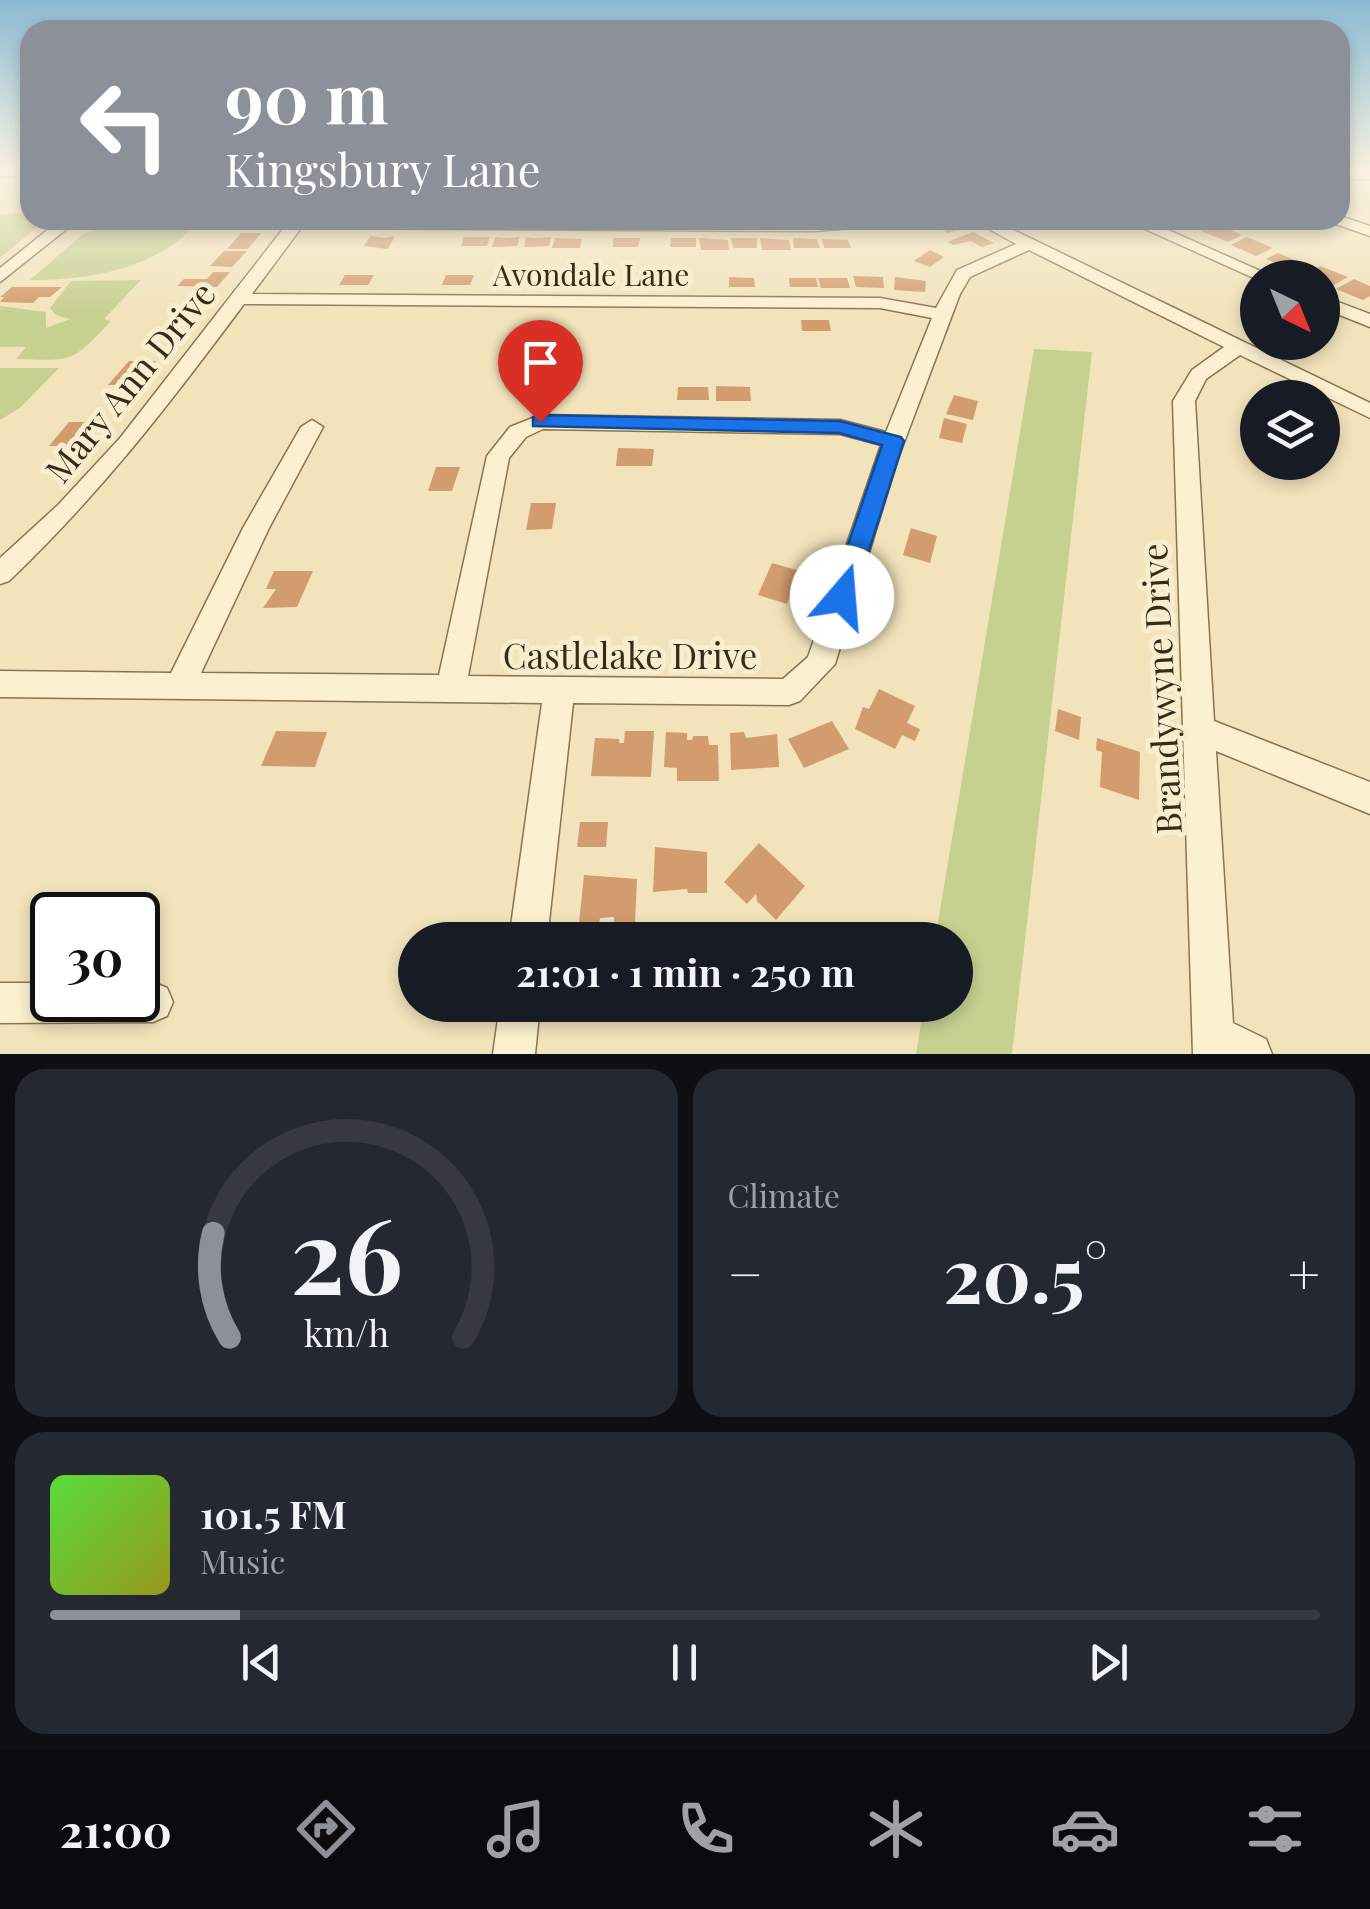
<!DOCTYPE html>
<html lang="en">
<head>
<meta charset="utf-8">
<style>
	body { margin:0; font-family:"Playfair Display",serif; background:#242831; color:#f1f3f6; height:100vh; display:flex; flex-direction:column; font-size:38px; white-space:nowrap }
	* { box-sizing:border-box; margin:0 }
	p { font-size:32px; color:#9ea1a6 }
	.icon { flex:none; width:55px; height:55px; fill:none; stroke:currentColor; stroke-width:2; stroke-linecap:round; stroke-linejoin:round }
	.map { position:relative; height:1054px; overflow:hidden }
	.details { display:flex; flex-direction:column; gap:15px; padding:15px; background:#0d0f14; flex:1 }
	.details>* { flex:none }
	.guide { position:absolute; left:20px; top:20px; width:1330px; height:210px; border-radius:30px; box-shadow:0 5px 15px #0003; background:#8c9099; color:#fff; overflow:hidden }
	.needle { width:65px; rotate:137deg }
	.buttons { position:absolute; left:1240px; top:260px; display:grid; gap:20px }
	.buttons a { display:grid; place-items:center; width:100px; height:100px; border-radius:50%; background:#171b24; box-shadow:0 5px 15px #0003; font-size:50px }
	.speed { position:absolute; left:30px; top:892px; display:flex; gap:20px; font-size:50px; font-weight:700; text-align:center }
	.speed>* { display:grid; place-content:center; width:130px; height:130px; border-radius:50%; background:#171b24; box-shadow:0 5px 15px #0003; line-height:1 }
	.speed .limit { border:5px solid #111; border-radius:15px; background:#fff; color:#111 }
	.pin { position:absolute; display:grid; place-items:center; width:85px; height:85px; color:#fff; margin:-102px -42px; border-radius:50% 50% 50% 0; rotate:-45deg; box-shadow:0 0 10px #0007 }
	.pin .icon { rotate:45deg }
	.me { position:absolute; width:110px; margin:-55px; rotate:18deg; stroke-linejoin:round; filter:drop-shadow(0 0 8px #0008) }
	.turn { display:flex; align-items:center; gap:35px; height:210px; padding:0 40px; font-size:45px }
	.turn .icon { width:130px; height:130px; stroke-width:2.5 }
	.turn b { display:block; font-size:70px; line-height:85px }
	.big { font-size:75px; font-weight:700; line-height:1.1 }
	.details .card { flex:1; display:flex; flex-direction:column; justify-content:center; gap:15px; min-width:0; padding:0 35px; border-radius:30px; background:#242831 }
	.details .dial { align-items:center; gap:0 }
	.dial svg { height:260px; overflow:visible; fill:none; stroke:#363941; stroke-width:7; stroke-linecap:round; text-anchor:middle }
	.dial text { fill:#f1f3f6; stroke:none }
	.song { display:flex; align-items:center; gap:30px }
	.cover { width:120px; height:120px; border-radius:15px; background:linear-gradient(135deg,hsl(110 70% 55%),hsl(60 70% 35%)) }
	.played { height:10px; border-radius:5px; background:linear-gradient(90deg,#8c9099 15%,#363941 15%) }
	.keys { display:flex; justify-content:space-around; direction:ltr }
	.heat { display:flex; justify-content:space-between; align-items:center; font-size:55px; direction:ltr }
	.details .tiles { flex:1; display:grid; gap:15px; grid-template-columns:1fr 1fr }
	.card:last-child { grid-column:span 2 }
	.trip { position:absolute; left:398px; top:922px; width:575px; height:100px; border-radius:50px; background:#171b24; box-shadow:0 5px 15px #0003; font-weight:700; line-height:100px; text-align:center }
	.tab-bar { display:flex; height:160px; justify-content:space-around; align-items:center; background:#090b0e; color:#9ea1a6 }
	.tab-bar .icon { width:70px; height:70px }
	.tab-bar .current { color:#8c9099 }
	.tab-bar b { font-size:45px; color:#f1f3f6 }
	.map>svg:first-child { display:block }
</style>
</head>
<body>
<div class="map">
<svg width="1370" height="1054" viewBox="0 0 1370 1054">
	<rect width="100%" height="100%" fill="#f2e3bb"/>
	<path fill="#c6d08f" d="M30,212V220H46L0,258V215Z
		M95,230H190C149,271 85,280 30,280L82,235Z
		M141,280L104,319L111,321C71,363 74,361 16,359L26,347H0V306L46,312V328L70,319L56,315L50,308L71,281Z
		M1034,349L1092,352L1012,1054H916L924,1005H955V940H935Z
		M0,368H59L21,407L0,420Z"/>
	<path fill="#d39c6e" d="M936,220L955,222L965,227L948,233L929,223Z
		M1216,224L1242,235L1228,242L1201,231Z
		M973,232L994,243L982,247L971,241L953,245L947,242Z
		M241,233H261L248,249H227Z
		M370,236L385,238L395,236L388,249L364,246Z
		M464,237H490L487,246H461Z
		M495,237L504,238L520,237L517,246L492,247Z
		M526,237L534,238L551,237L549,246L524,247Z
		M1247,237L1273,248L1256,256L1231,245Z
		M555,238L582,239L580,248H552Z
		M613,238H640L638,247H613Z
		M671,238H696V247H670Z
		M699,238L728,240L729,250H701Z
		M731,238H757V248H733Z
		M760,238L789,240L791,250H762Z
		M793,238L817,239L820,248H794Z
		M822,239L848,240L851,248H824Z
		M930,250L944,257L930,267L914,261Z
		M224,251H247L232,267L210,266Z
		M1278,253L1304,264L1292,270L1266,259Z
		M1320,266L1348,277L1332,286L1322,282V278L1305,275Z
		M213,272H230L217,287L177,286L184,279H207Z
		M345,275H374L368,285H339Z
		M446,275H474L470,285H442Z
		M578,276H603L601,286H576Z
		M853,276L883,277L884,288L856,287Z
		M546,277H572L570,286H544Z
		M637,277H663V286H636Z
		M729,277L754,278L755,287H729Z
		M895,277L926,281L925,292L894,290Z
		M789,278H816L818,287H790Z
		M818,278H847L850,288H821Z
		M1354,279L1370,286V296L1363,300L1336,289Z
		M12,287H62L50,297H39L33,303L0,302L4,297H0Z
		M801,320H829L831,331H802Z
		M129,361H156L136,385H108Z
		M716,386L750,387L751,401H716Z
		M678,387H708L709,400H677Z
		M954,395L978,401L973,420L946,414Z
		M944,418L967,424L962,443L939,438Z
		M69,422H104L77,446H49Z
		M618,448L654,449L652,466H616Z
		M436,467H460L452,491H428Z
		M531,503H556L552,529L526,530Z
		M911,528L937,536L930,563L903,555Z
		M772,563L800,571L787,604L758,595Z
		M274,571H313L297,607L263,608L276,589H266Z
		M879,689L915,706L907,723L920,729L915,741L902,735L895,749L855,729L863,707L869,709Z
		M1058,709L1081,717L1079,740L1055,731Z
		M832,721L849,749L804,768L788,739Z
		M276,731L327,732L315,767L261,766Z
		M625,731H654L651,777L591,776L595,738L619,739V743H624Z
		M666,732L687,733V740H692L693,736H708L709,745H718L719,781H677V768L664,767Z
		M744,732L746,738L777,734L779,767L731,770L730,733Z
		M1097,738L1140,752L1139,800L1100,787L1102,752L1096,750Z
		M580,822H608L606,847H577Z
		M759,843L805,886L776,920L757,901L756,894L747,904L724,882Z
		M655,847L707,852V893H688L687,889L653,892Z
		M584,875L637,879L635,923H614V917L600,918L599,924L579,923Z"/>
	<g fill="none" stroke-linecap="round" stroke-linejoin="round">
		<g stroke="#8a7354" stroke-width="3">
			<path id="minor" d="M0,170H30V176H0Z
				M1340,171H1370V179H1340Z
				M1340,216L1370,226V236L1333,223L1331,220H1340Z
				M60,220H78L0,282V268Z
				M290,220H899L891,225L814,231L301,228L252,294L880,298L936,308L957,270L1016,244L973,220H993L1370,403V418L1240,355L1206,379L1195,401L1214,721L1370,782V814L1216,751L1233,1023L1266,1039L1272,1054H1193L1173,401L1192,370L1224,347L1029,250L970,277L960,294L897,461L835,664L800,701L789,705L573,703L547,940H509L542,703L0,697V671L171,673L243,528L301,427L312,420L323,427L269,528L201,673L439,675L487,456L510,427L540,415L840,420L886,432L932,318L880,308L244,304C168,406 101,493 9,581L0,584V558L58,505L120,438ZM543,429L840,434L881,445L808,657L783,679L468,676L509,458L526,437Z
				M1125,220H1146L1276,278L1258,280Z
				M1322,296L1370,314V327L1322,308Z
				M138,982H153L167,988L173,1002L167,1016L153,1022L0,1023V983H52V1000H138Z
				M500,1005H540L535,1054H493Z"/>
		</g>
		<use href="#minor" fill="#fcf0cf" fill-rule="evenodd"/>
	</g>
	<linearGradient id="sky" x2="0" y2="1"><stop stop-color="#8bbad5"/><stop offset="0.54" stop-color="#f9f2e0"/><stop offset="1" stop-color="#f9f2e0" stop-opacity="0"/></linearGradient>
	<rect width="1370" height="317" fill="url(#sky)"/>
	<path fill="#1a73e8" stroke="#114b97" stroke-width="2.5" d="M540,415L840,421L901,437L904,441L854,597L851,604H833L830,597L882,445L839,433L533,426V417Z"/>
	<g text-anchor="middle" dominant-baseline="central" stroke-width="10" stroke-linejoin="round" paint-order="stroke">
		<g font-size="30" fill="#382a1a" stroke="#f8edcc">
			<text x="591" y="274">Avondale Lane</text>
		</g>
		<g font-size="35" fill="#382a1a" stroke="#f8edcc">
			<text transform="translate(129 381) rotate(-51)">Mary Ann Drive</text>
			<text x="630" y="654">Castlelake Drive</text>
			<text transform="translate(1160 689) rotate(-93)">Brandywyne Drive</text>
		</g>
	</g>
</svg>
<div class="buttons">
<a><svg class="needle" viewBox="-14 -14 28 28"><path d="M0-13l5 13h-10z" fill="#e53935"/><path d="M0 13l5-13h-10z" fill="#9ea1a6"/></svg></a>
<a><svg class="icon" aria-label="layers" viewBox="0 0 24 24"><path d="M12 4l9 5-9 5-9-5zM3 14l9 5 9-5"/></svg></a>
</div>
<div class="speed"><div class="limit">30</div></div>
<div class="pin" style="left:540px;top:422px;background:#d93025"><svg class="icon" aria-label="arrive" viewBox="0 0 24 24"><path d="M6 21V4h12l-3 4 3 4H6"/></svg></div>
<svg class="me" style="left:842px;top:597px" viewBox="-20 -20 40 40"><circle r="19" fill="#fff"/><path d="M0-13L10 11 0 6-10 11z" fill="#1a73e8"/></svg>
<div class="trip">21:01 · 1 min · 250 m</div>
<div class="guide">
<div class="turn"><svg class="icon" aria-label="left" viewBox="0 0 24 24"><path d="M17 20v-9H6M10 6l-5 5 5 5"/></svg><div><b>90 m</b>Kingsbury Lane</div></div>
</div>
</div>
<section class="details">
<div class="tiles">
<div class="card dial"><svg viewBox="0 0 100 80">
<path d="M14 69A42 42 0 1 1 86 69"/>
<path d="M14 69A42 42 0 0 1 9 37" stroke="#8c9099"/>
<text x="50" y="56" font-size="32" font-weight="700">26</text>
<text x="50" y="72" font-size="11">km/h</text>
</svg></div>
<div class="card"><p>Climate</p>
<div class="heat"><a>−</a><b class="big">20.5°</b><a>+</a></div>
</div>
<div class="card">
<div class="song"><i class="cover"></i><div><b>101.5 FM</b><p>Music</p></div></div>
<div class="played"></div>
<div class="keys"><svg class="icon" aria-label="previous" viewBox="0 0 24 24"><path d="M18 5L8 12l10 7zM5 5v14"/></svg><svg class="icon" aria-label="pause" viewBox="0 0 24 24"><path d="M8 5v14M16 5v14"/></svg><svg class="icon" aria-label="next" viewBox="0 0 24 24"><path d="M6 5l10 7-10 7zM19 5v14"/></svg></div>
</div>
</div>
</section>
<nav class="tab-bar">
<b>21:00</b>
<svg class="icon current" aria-label="directions" viewBox="0 0 24 24"><path d="M12 3l9 9-9 9-9-9zM9 14v-3h6M13 9l2 2-2 2"/></svg>
<svg class="icon" aria-label="music" viewBox="0 0 24 24"><path d="M9 18V5l10-2v13"/><circle cx="6" cy="18" r="3"/><circle cx="16" cy="16" r="3"/></svg>
<svg class="icon" aria-label="phone" viewBox="0 0 24 24"><path d="M5 4h4l2 5-3 2q2 4 5 5l2-3 5 2v4C11 20 4 13 5 4z"/></svg>
<svg class="icon" aria-label="climate" viewBox="0 0 24 24"><path d="M12 3v18M4 7l16 10M4 17L20 7"/></svg>
<svg class="icon" aria-label="car" viewBox="0 0 24 24"><path d="M5 17H2v-5l4-1 3-4h7l3 4 3 1v5h-3M9 17h6M6 11h13"/><circle cx="7" cy="17" r="2"/><circle cx="17" cy="17" r="2"/></svg>
<svg class="icon" aria-label="filters" viewBox="0 0 24 24"><path d="M4 7h16M4 17h16"/><circle cx="9" cy="7" r="2"/><circle cx="15" cy="17" r="2"/></svg>
</nav>
</body>
</html>
